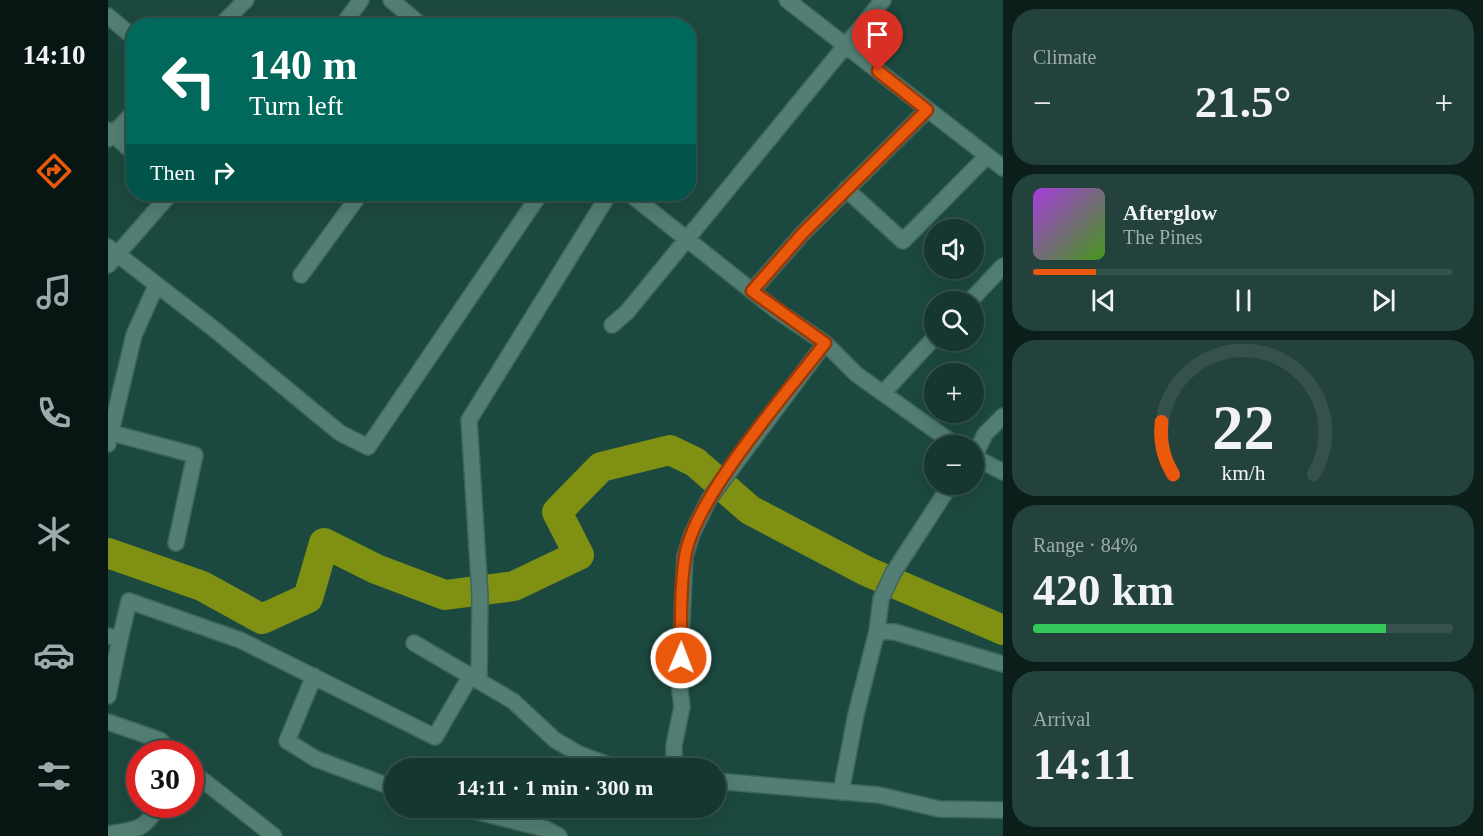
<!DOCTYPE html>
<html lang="en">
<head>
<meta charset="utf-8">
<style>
	body { margin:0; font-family:"Times New Roman",serif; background:#22423b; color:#f1f3f6; height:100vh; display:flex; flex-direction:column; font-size:22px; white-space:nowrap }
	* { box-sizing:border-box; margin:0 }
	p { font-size:20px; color:#9dacaa }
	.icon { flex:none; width:33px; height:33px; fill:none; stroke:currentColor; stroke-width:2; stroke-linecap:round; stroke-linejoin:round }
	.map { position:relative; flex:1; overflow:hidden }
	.details { display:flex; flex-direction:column; gap:9px; padding:9px; background:#0c1e1a; width:480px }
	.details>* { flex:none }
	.hud { position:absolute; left:18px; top:18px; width:570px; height:183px; border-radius:24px; box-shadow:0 6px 24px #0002,0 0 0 2px #34514b; background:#00695c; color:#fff; overflow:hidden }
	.tools { position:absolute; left:816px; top:219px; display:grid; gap:12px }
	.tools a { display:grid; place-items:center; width:60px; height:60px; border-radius:50%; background:#15372f; box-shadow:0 6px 24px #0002,0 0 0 2px #34514b; font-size:30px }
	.speed { position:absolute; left:18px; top:740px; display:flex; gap:12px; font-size:30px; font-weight:700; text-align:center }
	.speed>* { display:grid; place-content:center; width:78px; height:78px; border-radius:50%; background:#15372f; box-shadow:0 6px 24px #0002,0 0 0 2px #34514b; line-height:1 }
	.speed .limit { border:9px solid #d22; background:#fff; color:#111 }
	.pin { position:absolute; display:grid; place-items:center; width:51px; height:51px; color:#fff; margin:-62px -26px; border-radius:50% 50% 50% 0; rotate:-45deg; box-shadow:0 0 6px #0007 }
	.pin .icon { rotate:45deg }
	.me { position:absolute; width:66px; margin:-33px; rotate:1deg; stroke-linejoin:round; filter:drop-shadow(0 0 4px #0008) }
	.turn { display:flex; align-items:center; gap:21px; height:126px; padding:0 24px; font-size:27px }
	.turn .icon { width:78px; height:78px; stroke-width:2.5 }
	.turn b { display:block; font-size:42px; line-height:51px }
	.then { display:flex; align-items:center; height:57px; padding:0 24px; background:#0003; gap:12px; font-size:22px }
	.big { font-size:45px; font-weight:600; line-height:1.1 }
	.details .tile { flex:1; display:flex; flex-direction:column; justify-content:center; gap:9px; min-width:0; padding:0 21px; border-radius:24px; background:#22423b }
	.details .dial { align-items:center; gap:0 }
	.dial svg { height:156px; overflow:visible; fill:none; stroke:#34514b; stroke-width:7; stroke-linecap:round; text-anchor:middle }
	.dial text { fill:#f1f3f6; stroke:none }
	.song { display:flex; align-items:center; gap:18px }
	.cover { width:72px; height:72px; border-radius:9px; background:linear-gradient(135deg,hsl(280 70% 55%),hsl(100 70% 35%)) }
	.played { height:6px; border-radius:3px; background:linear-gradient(90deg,#ea580c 15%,#34514b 15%) }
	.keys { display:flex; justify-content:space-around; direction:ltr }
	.heat { display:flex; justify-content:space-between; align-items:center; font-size:33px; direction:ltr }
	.charge { height:9px; border-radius:4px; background:linear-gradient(90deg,#34c759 84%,#34514b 0) }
	.trip { position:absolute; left:276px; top:758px; width:342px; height:60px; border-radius:30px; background:#15372f; box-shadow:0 6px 24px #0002,0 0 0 2px #34514b; font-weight:600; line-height:60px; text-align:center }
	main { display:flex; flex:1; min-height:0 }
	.tabs { display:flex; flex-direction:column; width:108px; justify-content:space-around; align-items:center; background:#081613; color:#9dacaa }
	.tabs .icon { width:42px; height:42px }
	.tabs .selected { color:#ea580c }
	.tabs b { font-size:27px; color:#f1f3f6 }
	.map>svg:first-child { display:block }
</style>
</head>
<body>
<main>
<nav class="tabs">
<b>14:10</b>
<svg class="icon selected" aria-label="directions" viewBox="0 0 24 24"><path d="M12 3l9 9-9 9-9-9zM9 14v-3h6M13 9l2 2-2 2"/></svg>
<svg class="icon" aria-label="music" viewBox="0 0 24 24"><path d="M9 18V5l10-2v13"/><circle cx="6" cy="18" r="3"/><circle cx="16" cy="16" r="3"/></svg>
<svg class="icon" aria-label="phone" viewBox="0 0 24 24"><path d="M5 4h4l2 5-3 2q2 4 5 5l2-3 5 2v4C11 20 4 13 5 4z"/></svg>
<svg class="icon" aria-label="climate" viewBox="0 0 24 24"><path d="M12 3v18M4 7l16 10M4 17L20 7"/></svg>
<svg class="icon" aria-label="car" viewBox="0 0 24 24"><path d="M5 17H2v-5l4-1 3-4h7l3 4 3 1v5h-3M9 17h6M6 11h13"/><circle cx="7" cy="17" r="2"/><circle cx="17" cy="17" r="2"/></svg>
<svg class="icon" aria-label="filters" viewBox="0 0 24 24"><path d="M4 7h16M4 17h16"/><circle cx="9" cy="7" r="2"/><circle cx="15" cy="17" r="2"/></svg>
</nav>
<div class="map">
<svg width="895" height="836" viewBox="0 0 895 836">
	<rect width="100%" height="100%" fill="#1c493f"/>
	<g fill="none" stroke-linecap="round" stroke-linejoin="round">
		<path stroke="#7f9012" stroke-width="30" d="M0,553L94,586L154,619L200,598L216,543L268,569L337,595L406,586L471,555L449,512L493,467L562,450L587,462L642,510L758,571L895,630"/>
		<g stroke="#3e655d" stroke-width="18">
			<path id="street" d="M283,0L314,26
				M679,0L895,168
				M0,16L26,38
				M112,26L138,0
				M234,26L253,0
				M0,130L26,153
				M0,139L26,112
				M738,189L795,241L879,156
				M522,194L668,310L717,343L748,374L849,446
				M0,247L106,329L232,433L260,447L432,194
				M0,265L62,194
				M193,275L252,194
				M644,291L695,233L819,110
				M861,302L895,266
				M504,325L519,312L775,0
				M775,393L826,338
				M0,432L87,455L68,543
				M0,444L26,335L48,286
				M866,457L877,434L895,416
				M866,457L895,472
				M769,631L787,632L895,664
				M0,636L12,639L21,601L132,640L327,737L363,675
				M306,643L405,701L447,740L471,754L509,768
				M206,676L179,741L208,759L286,788
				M371,679L372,596L361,420L501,194
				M0,696L12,639
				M0,722L52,740L64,753
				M566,768V745L574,707L571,683L577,556L584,534L601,499L717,343
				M82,770L166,836
				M608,781L771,795L831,809L895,810
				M733,792L748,714L769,631L773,599L785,573L843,484
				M350,807L438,829L451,836
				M0,834C28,830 38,830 51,804"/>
		</g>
		<use href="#street" stroke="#527e74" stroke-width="15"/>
	</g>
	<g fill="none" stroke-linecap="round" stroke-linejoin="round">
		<g stroke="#983908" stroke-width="15">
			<path id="route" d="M573,658C573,625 572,590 577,557C586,498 679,393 717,343L644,291L695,233L819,110L770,71"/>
		</g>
		<use href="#route" stroke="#ea580c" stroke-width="10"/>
	</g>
</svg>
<div class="tools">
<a><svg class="icon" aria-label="sound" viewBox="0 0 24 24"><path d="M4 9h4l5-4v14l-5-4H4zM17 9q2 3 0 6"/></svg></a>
<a><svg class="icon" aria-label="search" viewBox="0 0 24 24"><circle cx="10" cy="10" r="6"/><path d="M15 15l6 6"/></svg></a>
<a>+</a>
<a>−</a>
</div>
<div class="speed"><div class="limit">30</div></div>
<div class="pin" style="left:770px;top:71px;background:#d93025"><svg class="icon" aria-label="arrive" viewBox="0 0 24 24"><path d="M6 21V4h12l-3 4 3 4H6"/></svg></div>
<svg class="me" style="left:573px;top:658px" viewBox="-20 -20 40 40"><circle r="17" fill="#ea580c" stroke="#fff" stroke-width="3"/><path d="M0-11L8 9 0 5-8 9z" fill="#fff"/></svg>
<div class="trip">14:11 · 1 min · 300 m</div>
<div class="hud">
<div class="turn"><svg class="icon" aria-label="left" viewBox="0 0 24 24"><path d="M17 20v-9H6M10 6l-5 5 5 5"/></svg><div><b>140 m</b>Turn left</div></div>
<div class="then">Then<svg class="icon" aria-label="right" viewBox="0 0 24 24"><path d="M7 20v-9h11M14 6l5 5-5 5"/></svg></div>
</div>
</div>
<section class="details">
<div class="tile"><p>Climate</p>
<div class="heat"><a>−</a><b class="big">21.5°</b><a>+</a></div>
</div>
<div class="tile">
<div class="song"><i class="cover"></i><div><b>Afterglow</b><p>The Pines</p></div></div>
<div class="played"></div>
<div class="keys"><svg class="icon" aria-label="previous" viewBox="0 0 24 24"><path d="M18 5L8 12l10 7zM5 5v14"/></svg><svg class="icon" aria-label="pause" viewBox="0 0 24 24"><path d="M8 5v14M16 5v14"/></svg><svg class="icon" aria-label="next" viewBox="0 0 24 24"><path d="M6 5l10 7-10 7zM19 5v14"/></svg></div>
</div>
<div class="tile dial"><svg viewBox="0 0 100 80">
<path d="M14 69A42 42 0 1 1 86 69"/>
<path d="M14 69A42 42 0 0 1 8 42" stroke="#ea580c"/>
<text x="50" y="56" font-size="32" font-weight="700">22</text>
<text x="50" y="72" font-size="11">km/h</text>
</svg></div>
<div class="tile"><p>Range · 84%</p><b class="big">420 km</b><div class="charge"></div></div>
<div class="tile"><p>Arrival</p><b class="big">14:11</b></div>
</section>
</main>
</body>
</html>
